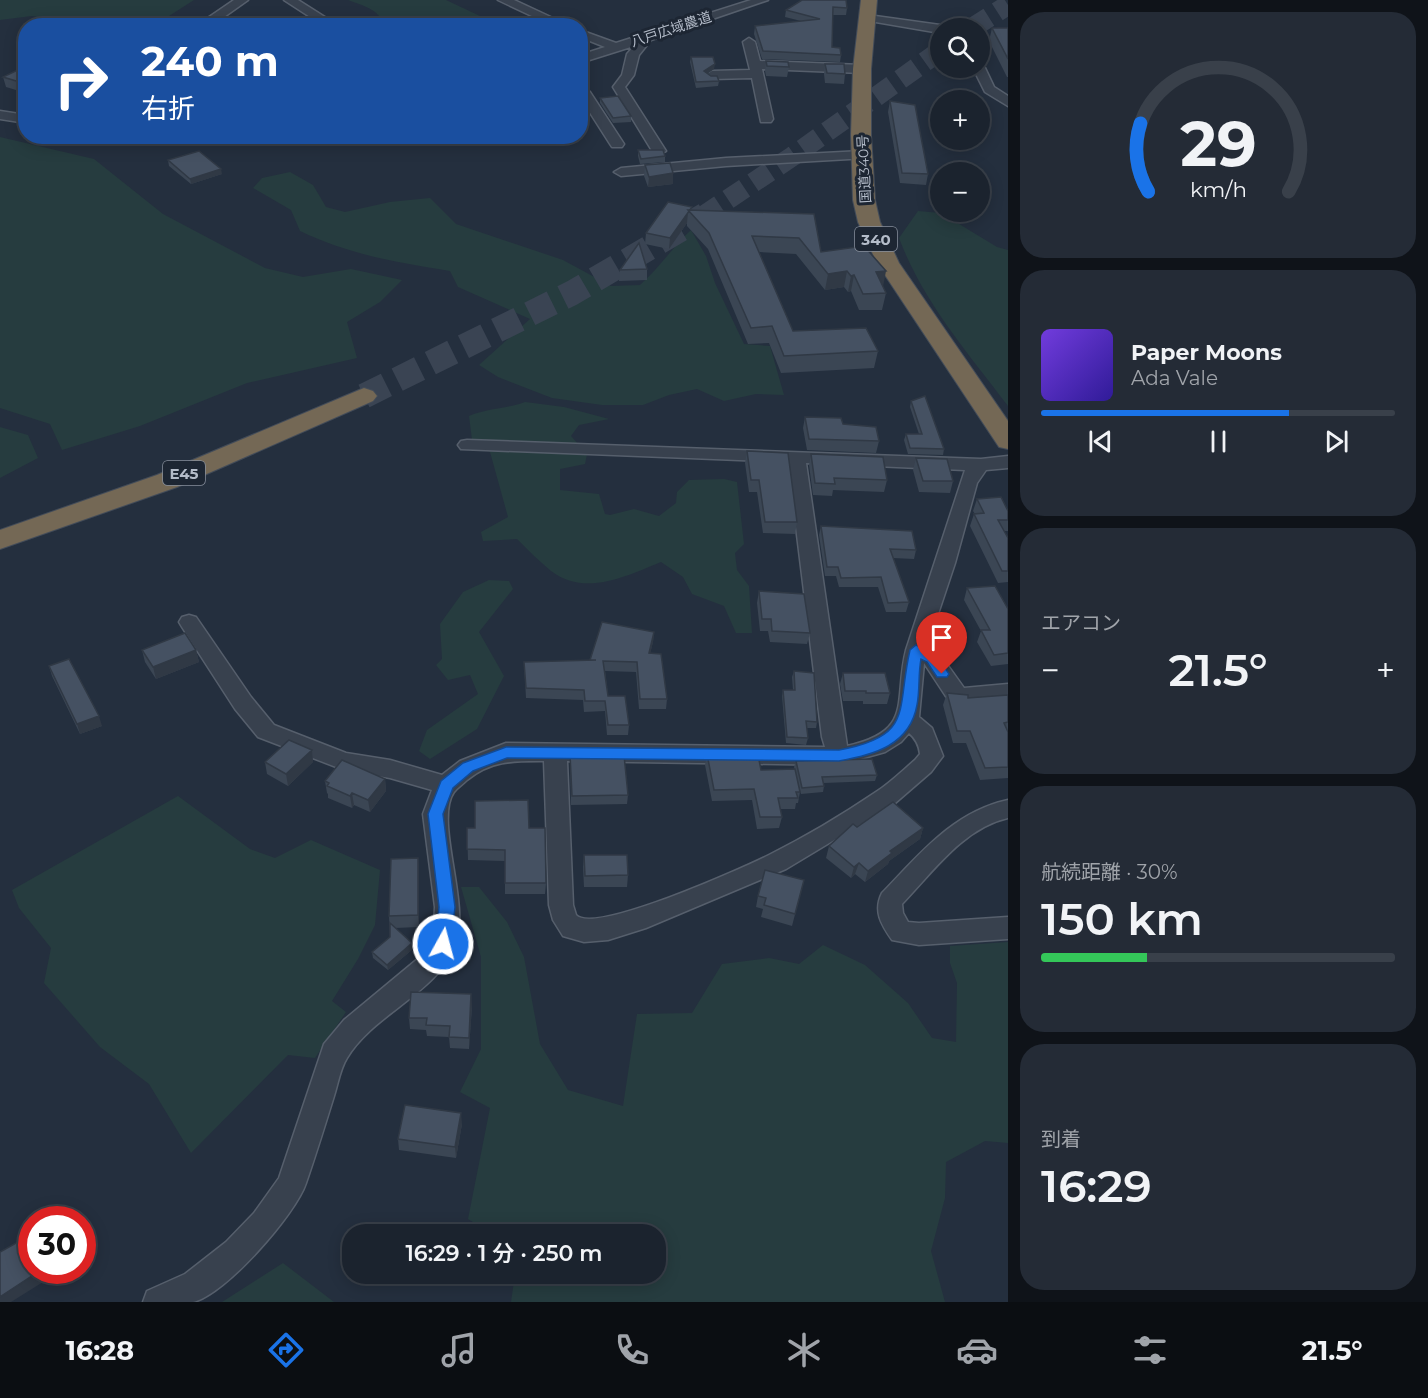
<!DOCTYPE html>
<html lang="ja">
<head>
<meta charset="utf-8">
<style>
	body { margin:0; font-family:Montserrat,"Noto Sans JP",sans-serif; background:#242b36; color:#f1f3f6; height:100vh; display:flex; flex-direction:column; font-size:22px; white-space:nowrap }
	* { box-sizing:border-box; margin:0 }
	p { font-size:20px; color:#a0a4aa }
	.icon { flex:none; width:33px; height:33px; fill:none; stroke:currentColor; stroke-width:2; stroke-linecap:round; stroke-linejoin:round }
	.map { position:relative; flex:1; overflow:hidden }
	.sheet { display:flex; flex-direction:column; gap:12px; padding:12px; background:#0f1319; width:420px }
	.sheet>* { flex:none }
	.guide { position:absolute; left:18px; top:18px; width:570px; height:126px; border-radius:24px; box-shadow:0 3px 15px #0003,0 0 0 2px #39404a; background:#1a4fa0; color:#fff; overflow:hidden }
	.buttons { position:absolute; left:930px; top:18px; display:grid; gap:12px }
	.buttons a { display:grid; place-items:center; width:60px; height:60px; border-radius:50%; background:#1b232e; box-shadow:0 3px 15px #0003,0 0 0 2px #39404a; font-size:30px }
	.speed { position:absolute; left:18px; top:1206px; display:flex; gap:12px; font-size:30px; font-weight:700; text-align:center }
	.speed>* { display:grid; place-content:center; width:78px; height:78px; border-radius:50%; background:#1b232e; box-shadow:0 3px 15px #0003,0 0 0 2px #39404a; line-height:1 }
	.speed .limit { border:9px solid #d22; background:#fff; color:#111 }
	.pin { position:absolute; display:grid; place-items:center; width:51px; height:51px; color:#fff; margin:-62px -26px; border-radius:50% 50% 50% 0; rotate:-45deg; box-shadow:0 0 6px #0007 }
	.pin .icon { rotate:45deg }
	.me { position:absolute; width:66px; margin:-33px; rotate:7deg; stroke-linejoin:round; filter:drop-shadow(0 0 4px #0008) }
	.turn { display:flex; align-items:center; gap:21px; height:126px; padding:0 24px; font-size:27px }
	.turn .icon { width:78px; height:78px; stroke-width:2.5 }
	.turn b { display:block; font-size:42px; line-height:51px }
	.big { font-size:45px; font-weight:600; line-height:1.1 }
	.sheet .widget { flex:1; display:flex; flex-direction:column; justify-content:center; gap:9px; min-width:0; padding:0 21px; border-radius:24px; background:#242b36 }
	.sheet .dial { align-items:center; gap:0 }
	.dial svg { height:156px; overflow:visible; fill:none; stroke:#39404a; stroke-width:7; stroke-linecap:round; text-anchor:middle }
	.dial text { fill:#f1f3f6; stroke:none }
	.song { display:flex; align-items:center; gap:18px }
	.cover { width:72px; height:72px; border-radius:9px; background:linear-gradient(135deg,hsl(260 70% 55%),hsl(250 70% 35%)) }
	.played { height:6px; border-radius:3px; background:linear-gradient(90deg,#1a73e8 70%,#39404a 70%) }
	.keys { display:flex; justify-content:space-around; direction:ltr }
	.heat { display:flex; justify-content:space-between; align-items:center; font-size:33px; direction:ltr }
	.charge { height:9px; border-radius:4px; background:linear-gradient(90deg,#34c759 30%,#39404a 0) }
	.trip { position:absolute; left:342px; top:1224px; width:324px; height:60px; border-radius:24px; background:#1b232e; box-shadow:0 3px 15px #0003,0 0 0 2px #39404a; font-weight:600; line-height:60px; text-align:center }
	.tabs { display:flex; height:96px; justify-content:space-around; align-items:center; background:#0b0e12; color:#a0a4aa }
	.tabs .icon { width:42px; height:42px }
	.tabs .on { color:#1a73e8 }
	.tabs b { font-size:27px; color:#f1f3f6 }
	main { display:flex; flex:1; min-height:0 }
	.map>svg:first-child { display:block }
</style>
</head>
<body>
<main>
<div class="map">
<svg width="1008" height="1302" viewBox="0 0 1008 1302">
	<rect width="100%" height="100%" fill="#242f3e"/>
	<path fill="#263c3f" d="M0,0H194L155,25H77L72,22L32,16L0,20Z
		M348,0H446L480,16L454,25H383C381,10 362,5 348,0Z
		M0,137L94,159L163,214L265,268L303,277L351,269L402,280L380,302L347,322L357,358L247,383L140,426L62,450L50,424L0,408Z
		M290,172L313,185L326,207L345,212L390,202L430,198L456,224L563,260L611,286L640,285C659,268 672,248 691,230L706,256L715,283L744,344L770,346L784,395L756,394L724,401L697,389L669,395L643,405H602L552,398L498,377L479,365L530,319L458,287L450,271C395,262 351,255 300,231L291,210L253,188L262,178Z
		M918,211L941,213L997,247L1008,250V406C968,353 923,302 899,238Z
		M525,402L564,407L609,419L579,425L571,436L587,454L585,464L560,469V490L599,494L605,514L610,515L634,509L659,516L676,503L677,492L689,480L724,479L737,482L744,544L735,553L737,570L749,586L752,633H736L724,606L692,594L683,577L661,562C627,576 585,597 551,571C539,561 528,550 517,539L483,541L481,532L508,517L490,452L472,440L469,416C487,408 506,409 525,402Z
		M0,427L28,435L38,458L0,478Z
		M489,580L509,581L513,589L479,632L504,676L477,729L430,759L419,751L427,730L478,694L470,675L448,680L436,665L442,659L440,624L463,592Z
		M178,796L250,849L275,858L311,840L380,870L375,925L358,959L332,1001L346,1012L315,1058L288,1055L191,1153L149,1084L100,1047L44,983L51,948L19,908L12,890Z
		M461,887H479L507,922L524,957L540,1044L568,1090L623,1106L637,1014L692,1013L722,964L769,958L799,964L823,945L865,965L908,1003L932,1038L956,1042L957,983L950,963V946L1008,942V1143L985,1141L946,1162L945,1198L931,1251L945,1302H511L515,1274H656V1234H493L468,1219L490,1108L460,1092L481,1049V957Z
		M283,1263L334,1302H222Z"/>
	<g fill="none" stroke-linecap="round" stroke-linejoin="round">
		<path stroke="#3a4453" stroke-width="20" stroke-dasharray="20 10" stroke-linecap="butt" d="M972,28L1008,5
			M703,216L793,156L940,51"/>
		<path stroke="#3a4453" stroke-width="25" stroke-dasharray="25 12" stroke-linecap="butt" d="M364,396L572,293L705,215"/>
		<g stroke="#565f6c" stroke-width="3">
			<path id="minor" d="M234,0H248L224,17L260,26H234L216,22L211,26H196Z
				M284,0H298L339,26H324Z
				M498,0H514L570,26H553Z
				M751,0H768L651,40L639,55L634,75L625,87L666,151L659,155L654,154L613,87L622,75L627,54L634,46L580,63V55L605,47L580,37V30L616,43Z
				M868,15L940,25L946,28H940V33L864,20V16Z
				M382,20L388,23L386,25L368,26Z
				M749,38L755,42L760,61L862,65L868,69L862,73L762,69L773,119L771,122H761L752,78L712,79L706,75L712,71L750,70L743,42Z
				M980,64L985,68L994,87L1008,96V106L985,92L973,68H980Z
				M584,88L590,92L624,144L622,147H612L610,144L580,97V89Z
				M0,111L26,115V123L0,119Z
				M862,151L867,152L869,155L867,158L726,166L621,176L614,172L621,168L726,158Z
				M467,440L981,459L1008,456V468L986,470L977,483L955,563L927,647L939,653L964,688L1008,684V700L968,705L949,701L924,663L919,717L932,728L943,756L931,772L894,804L786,869L646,928L608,940L584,942L563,936L553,920L549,905L544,761C514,761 492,760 467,780C463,784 457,788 454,792C434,821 470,902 456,944C439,992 373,1014 347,1058C340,1069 338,1084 334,1096C325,1125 316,1154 306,1183C296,1214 225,1295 193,1302C177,1302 158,1302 143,1302L147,1291L185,1274L226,1242L254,1213L279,1178L324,1044L344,1020L420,957L431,941L434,926L435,907L423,814L432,790L390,778L344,770L258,737L235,709L182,627L179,622L182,617L189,615L196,617L251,697L274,725L346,753L390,760L442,775L460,761L506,743L825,747L822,737L788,462L461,449L458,445L461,441ZM806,463L965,470L906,650C893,701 915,731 847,746ZM909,733C916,739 919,745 920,754L915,760C902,771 890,783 876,792C842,815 805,837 769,855C743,868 594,935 576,915L573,905L567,761L839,765L885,752L901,742Z
				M1008,800V818C963,828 932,873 902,904L903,913L908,922L919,923L1008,917V939L919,945L892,940C881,924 873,911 882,893C920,854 953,812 1008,800Z"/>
		</g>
		<g stroke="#434c59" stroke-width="2">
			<path id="highway" d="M861,0H877L871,69V135L875,200L880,222L899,263L1008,421V449L999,447L877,263L858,222L853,200L851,135L853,69Z
				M364,388L373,391L377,396L373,401L177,487L0,549V530L157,475Z"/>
		</g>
		<use href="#minor" fill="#38414e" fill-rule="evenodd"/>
		<use href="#highway" fill="#746855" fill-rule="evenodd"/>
	</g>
	<path fill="#3b4654" d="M802,0L847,8L846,15H833L832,47L841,55L840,62L762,59L754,34L755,26L801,21L785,17L786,10Z
		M992,28H1008V77H1007L989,41Z
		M691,57L714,69L708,73L719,81L718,86L696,88L690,62Z
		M766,61L789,67L787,77L766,76L765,71Z
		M825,64L845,74L844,84L825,83L824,74Z
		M26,66V93L6,87L3,77Z
		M600,98L631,116V122L613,123L600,103Z
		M890,101L928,174L926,185L900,183L888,112Z
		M638,150L665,156V162L640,164L638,156Z
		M168,160L222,174L191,184L169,166Z
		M645,165L673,184L648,187L644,176Z
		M691,210L814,214L821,252L883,287L886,293L882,310H859L851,291L848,292L844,287L825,290L796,254L759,252L793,331L878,351L874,368L781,373L769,343L748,344L708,249L687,226V223L669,249L645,244L646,233Z
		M647,269V280L619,281L620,270Z
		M911,401L944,449L943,455L908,454L904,440L906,434H919L910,407Z
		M805,417L843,424L879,441L876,453L807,450L803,428Z
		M747,451L797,522L795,534L763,533L757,492H749L745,463Z
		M811,454L887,480L884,492L833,490L832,496L813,495L809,465Z
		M916,458L953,481L950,493L919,492L913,470Z
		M977,499L1008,511V531H1004L1008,538V582L998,583L970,526L974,514H975L973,511Z
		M821,526L916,550L914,559L893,558L909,602L906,612H886L878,587H839L836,576H825L819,535Z
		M967,588L1008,609V664L991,666L977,642L981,631L964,600Z
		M759,591L810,633L807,644L770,642L768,631H760L757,603Z
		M654,632L653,642L650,653L667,699L666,709H639L636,672L605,671L608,696L629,725L628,735H607L605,711L584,712L583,700L526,698L524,662L590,661Z
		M142,650H196L199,662L156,679L145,662Z
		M49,666L102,726L80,734L52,676Z
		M794,671L817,722L816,728H807L808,738L806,745L786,743L782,696L783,690H793L792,677Z
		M843,673L890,693L887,704H863V701H843L840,684Z
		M947,693L968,698L1008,695V778L980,780L966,743H953L943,705Z
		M312,750L313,762L288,786L267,774L265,762Z
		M570,754L628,795L627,804L571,805Z
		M707,754L761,770L800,792L798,803H796L795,809H780L782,817L779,828L757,829L752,800L712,801L705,765Z
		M796,761L877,775L875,781L824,783V786L823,792L801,794L794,767Z
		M385,779L386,791L370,812L354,805L352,808L328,798V794L327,793L325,781Z
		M857,827L923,828L920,839L889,861L888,864L865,882L855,874L851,878L826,858L829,846Z
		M467,828H529L546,883L545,894H505V861L468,860Z
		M584,855L628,875L627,887H584L583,867Z
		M418,858L419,870V927L395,928L412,943L413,949L388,970L373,958L372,952L390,937L389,916Z
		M804,880L792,926L761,917L763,909L756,907L758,896Z
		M472,1006L469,1049L450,1048L449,1037L427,1036L426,1030L410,1029L409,1018Z
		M462,1124L456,1158L399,1150L398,1139Z"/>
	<path fill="#303945" d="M715,64L714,69L704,76V71Z
		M221,169L222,174L191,184L190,179Z
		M673,173V184L648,187L649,177Z
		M688,212L687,223L669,249L670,238Z
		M847,271L844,287L825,290L828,274Z
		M886,271L883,287L876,272Z
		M854,275L851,291L848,292L851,276Z
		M654,632L653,642L648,664L649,653Z
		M196,650L199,662L156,679L153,667Z
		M99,716L102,726L80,734L77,724Z
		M312,750L313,762L288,786L286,774Z
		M385,779L386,791L370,812L368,800Z
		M352,793L354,805L352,808L350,796Z
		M923,828L920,839L889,861L888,864L865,882L868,871L890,851Z
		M418,858L419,870V927L418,915Z
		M859,863L855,874L851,878L854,867Z
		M412,943L413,949L388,970L387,965Z
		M471,994L472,1006L469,1049V1038Z
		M461,1113L462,1124L456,1158L455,1147Z
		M41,1270H58L59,1272L11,1302H0V1297Z"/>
	<path fill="#455162" stroke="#303945" stroke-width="1.5" d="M802,0H846L847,8L833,7L832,47L840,48L841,55L763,51L755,26L820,19L786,10Z
		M992,28H1008V59Z
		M691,57H713L715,64L704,71L711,76H717L719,81L696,82Z
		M766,61L788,62L789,67L767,66Z
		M825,64H844L845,74L827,73Z
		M26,66V84L3,77Z
		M618,96L631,116L613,118L600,98Z
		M890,101L915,105L928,174L902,173Z
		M638,150H663L665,156L641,159Z
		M199,151L221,169L190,179L168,160Z
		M670,163L673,173L649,177L645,165Z
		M668,202L692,207L670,238L646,233Z
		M688,210L814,214L821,252L864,246L886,271L876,272L886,293L863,294L854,275L851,276L847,271L828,274L799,238L752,236L793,331L866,328L878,351L784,356L772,326L751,328L709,233Z
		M639,243L647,269L620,270Z
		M925,396L944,449L910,448L906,434H922L911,401Z
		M805,417L841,418L843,424L876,427L879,441L809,439Z
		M747,451L788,453L797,522H765L759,480H751Z
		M811,454L883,457L887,480L834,478L835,484L815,483Z
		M916,458L947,459L953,481H923Z
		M1001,497L1008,511V520H998L1008,538V571H1002L974,514L984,513L977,499Z
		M821,526L912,531L916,550L890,549L909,602L888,603L881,577L841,578L838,567H827Z
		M995,586L1008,609V653L994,655L981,630H990L967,588Z
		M759,591L804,594L810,633L772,631L771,619H762Z
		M602,622L654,632L649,653L661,654L667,699H640L637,662L603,661L608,696H625L629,725H608L605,701H585L584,690L526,688L524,662L596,660H590Z
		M185,633L196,650L153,667L142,650Z
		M69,659L99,716L77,724L49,666Z
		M794,671L814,673L817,722L806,721L808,738L787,737L783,690H795Z
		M843,673H885L890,693H866V691H845Z
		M947,693L968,695V698L1008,695V722L1004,723L1008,732V767L985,768L970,731H957Z
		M289,740L312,750L286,774L265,762Z
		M570,754L624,755L628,795L572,796Z
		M707,754L758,755L761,770L795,769L800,792H796L798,798H778L782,817H760L754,789L714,790Z
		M872,759L877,775L822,777L824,786L802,788L796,761Z
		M342,760L385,779L368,800L352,793L350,796L327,786L329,783L325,781Z
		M528,800L529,828H545L546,883H505V850L467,849V828H475V801Z
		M893,802L923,828L890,851L892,853L868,871L859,863L854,867L829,846L853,824L857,827Z
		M584,855H627L628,875L585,876Z
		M418,858V915L389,916L391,859Z
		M765,870L804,880L795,914L764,905L766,898L758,896Z
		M390,923L412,943L387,965L372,952L390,937Z
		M411,992L471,994L469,1038L449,1037L450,1026L426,1025L427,1018H409Z
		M405,1105L461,1113L455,1147L398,1139Z
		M32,1234V1270H41L0,1297V1252Z"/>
	<path fill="#1a73e8" stroke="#114b97" stroke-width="1.5" d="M916,645L937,655L949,674L947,677H937L927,662L921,659C918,675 920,690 917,705C910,745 874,755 839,761L507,758L473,771L453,788L443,814L455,907L451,944L449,949L443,951L437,949L435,944L439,907L428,814L441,781L463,763L506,747L839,750C915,736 896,710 910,650Z"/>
	<g text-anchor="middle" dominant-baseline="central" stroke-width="6" stroke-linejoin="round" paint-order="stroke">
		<g font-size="14" fill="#b4bcc9" stroke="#1d2633">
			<text transform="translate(671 29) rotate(-18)">八戸広域農道</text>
			<text transform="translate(864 169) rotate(-93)">国道340号</text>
		</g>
		<g fill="#1d2633" stroke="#878f9c" stroke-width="1.5">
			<rect x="855" y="227" width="42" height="24" rx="4.5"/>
			<rect x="163" y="461" width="42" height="24" rx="4.5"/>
		</g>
		<g font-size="15" font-weight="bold" fill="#b4bcc9">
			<text x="876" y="239">340</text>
			<text x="184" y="473">E45</text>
		</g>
	</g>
</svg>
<div class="buttons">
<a><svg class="icon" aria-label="search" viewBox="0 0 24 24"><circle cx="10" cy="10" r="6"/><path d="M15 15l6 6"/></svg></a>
<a>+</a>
<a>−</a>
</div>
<div class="speed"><div class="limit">30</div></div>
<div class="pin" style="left:942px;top:674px;background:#d93025"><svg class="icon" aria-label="arrive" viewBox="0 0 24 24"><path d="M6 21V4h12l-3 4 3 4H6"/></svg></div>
<svg class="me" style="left:443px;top:944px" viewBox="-20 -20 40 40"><circle r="17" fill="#1a73e8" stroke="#fff" stroke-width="3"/><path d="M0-11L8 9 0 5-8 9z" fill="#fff"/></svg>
<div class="trip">16:29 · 1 分 · 250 m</div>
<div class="guide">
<div class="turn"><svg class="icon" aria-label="right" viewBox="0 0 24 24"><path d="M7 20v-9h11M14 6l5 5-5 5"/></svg><div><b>240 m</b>右折</div></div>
</div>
</div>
<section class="sheet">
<div class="widget dial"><svg viewBox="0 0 100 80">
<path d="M14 69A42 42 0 1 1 86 69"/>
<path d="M14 69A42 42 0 0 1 10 34" stroke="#1a73e8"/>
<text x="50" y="56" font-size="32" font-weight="700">29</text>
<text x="50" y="72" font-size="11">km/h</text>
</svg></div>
<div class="widget">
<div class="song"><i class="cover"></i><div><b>Paper Moons</b><p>Ada Vale</p></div></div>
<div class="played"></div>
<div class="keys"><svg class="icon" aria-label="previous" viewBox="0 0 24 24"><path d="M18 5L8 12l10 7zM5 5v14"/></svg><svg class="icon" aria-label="pause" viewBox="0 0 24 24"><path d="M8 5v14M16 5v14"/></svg><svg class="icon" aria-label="next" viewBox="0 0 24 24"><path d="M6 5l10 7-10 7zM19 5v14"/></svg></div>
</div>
<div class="widget"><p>エアコン</p>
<div class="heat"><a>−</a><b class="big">21.5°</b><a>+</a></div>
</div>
<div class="widget"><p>航続距離 · 30%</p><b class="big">150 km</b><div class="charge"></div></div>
<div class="widget"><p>到着</p><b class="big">16:29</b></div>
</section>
</main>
<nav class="tabs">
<b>16:28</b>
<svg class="icon on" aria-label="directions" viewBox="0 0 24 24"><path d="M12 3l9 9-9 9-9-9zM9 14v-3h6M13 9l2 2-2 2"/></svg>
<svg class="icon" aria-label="music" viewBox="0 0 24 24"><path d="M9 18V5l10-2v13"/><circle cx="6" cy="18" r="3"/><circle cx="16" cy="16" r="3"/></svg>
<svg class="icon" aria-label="phone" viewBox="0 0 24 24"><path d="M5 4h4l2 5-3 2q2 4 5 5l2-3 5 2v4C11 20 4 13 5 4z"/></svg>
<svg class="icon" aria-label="climate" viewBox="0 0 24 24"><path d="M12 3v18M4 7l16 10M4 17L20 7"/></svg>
<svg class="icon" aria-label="car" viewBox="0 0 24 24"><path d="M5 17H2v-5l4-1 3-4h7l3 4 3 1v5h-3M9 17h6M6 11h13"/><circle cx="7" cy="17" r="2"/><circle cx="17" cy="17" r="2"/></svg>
<svg class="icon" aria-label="filters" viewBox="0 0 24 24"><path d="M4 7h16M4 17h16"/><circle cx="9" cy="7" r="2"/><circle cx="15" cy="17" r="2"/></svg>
<b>21.5°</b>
</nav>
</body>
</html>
